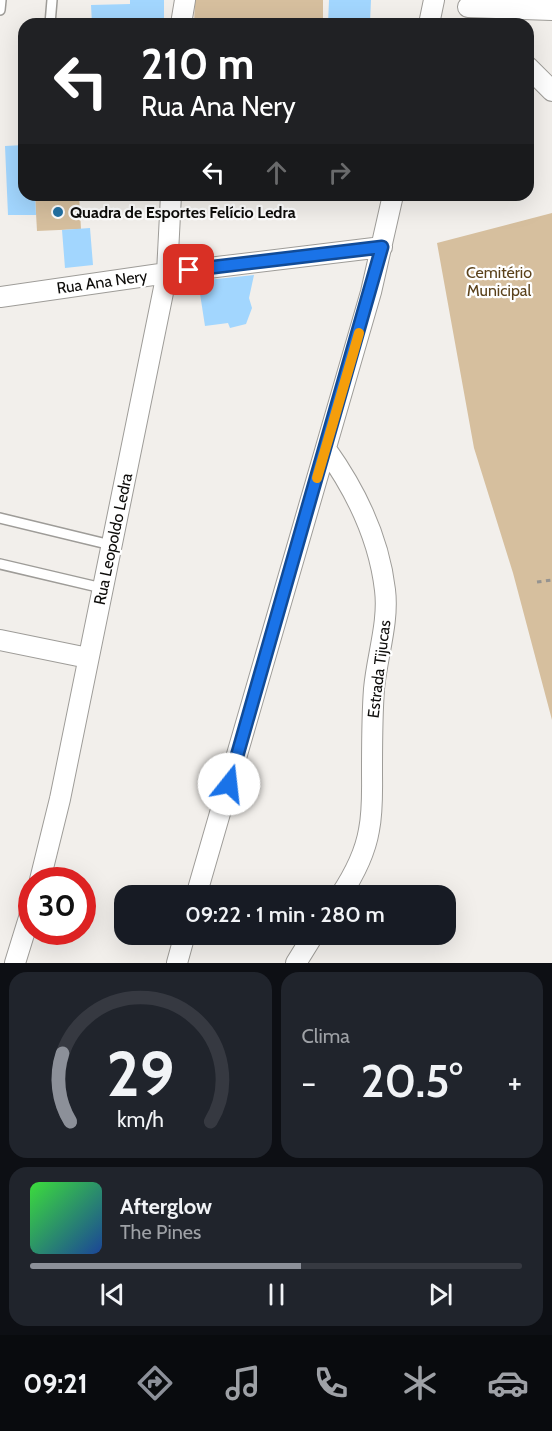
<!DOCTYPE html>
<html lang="pt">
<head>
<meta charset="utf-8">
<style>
	body { margin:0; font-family:Cabin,sans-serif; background:#20242c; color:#f1f3f6; height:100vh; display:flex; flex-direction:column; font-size:22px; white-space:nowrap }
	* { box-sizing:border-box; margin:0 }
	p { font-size:20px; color:#9ea1a6 }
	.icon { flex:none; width:33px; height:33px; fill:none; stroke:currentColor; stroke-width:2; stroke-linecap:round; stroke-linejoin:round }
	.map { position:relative; height:963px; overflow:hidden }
	.side { display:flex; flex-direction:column; gap:9px; padding:9px; background:#0d0f14; flex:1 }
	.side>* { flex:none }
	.guide { position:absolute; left:18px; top:18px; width:516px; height:183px; border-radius:18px; box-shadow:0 6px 24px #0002; background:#202124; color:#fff; overflow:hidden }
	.speed { position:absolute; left:18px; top:867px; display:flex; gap:12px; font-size:30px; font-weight:700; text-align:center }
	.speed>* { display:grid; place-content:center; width:78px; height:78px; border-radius:50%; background:#171b24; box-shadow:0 6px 24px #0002; line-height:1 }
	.speed .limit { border:9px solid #d22; background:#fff; color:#111 }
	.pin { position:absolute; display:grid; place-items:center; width:51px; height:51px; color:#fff; margin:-26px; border-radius:12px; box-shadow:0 3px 9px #0006 }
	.me { position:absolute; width:66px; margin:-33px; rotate:16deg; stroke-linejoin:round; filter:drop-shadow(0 0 4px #0008) }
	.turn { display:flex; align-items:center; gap:21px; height:126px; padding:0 24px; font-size:27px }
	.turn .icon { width:78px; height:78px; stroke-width:2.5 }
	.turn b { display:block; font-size:42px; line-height:51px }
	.lanes { display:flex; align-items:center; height:57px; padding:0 24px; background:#0003; justify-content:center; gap:30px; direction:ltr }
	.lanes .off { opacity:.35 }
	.big { font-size:45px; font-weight:600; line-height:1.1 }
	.side .tile { flex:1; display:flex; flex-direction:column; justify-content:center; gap:9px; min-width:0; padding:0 21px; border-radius:18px; background:#20242c }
	.side .dial { align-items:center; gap:0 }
	.dial svg { height:156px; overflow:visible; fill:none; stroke:#363941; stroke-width:7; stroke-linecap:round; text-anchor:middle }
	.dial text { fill:#f1f3f6; stroke:none }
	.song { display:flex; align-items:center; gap:18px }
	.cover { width:72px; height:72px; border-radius:9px; background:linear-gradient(135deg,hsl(120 70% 55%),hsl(220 70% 35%)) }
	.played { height:6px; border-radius:3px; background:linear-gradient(90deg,#8c9099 55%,#363941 55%) }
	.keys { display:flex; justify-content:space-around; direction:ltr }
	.heat { display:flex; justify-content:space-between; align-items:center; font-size:33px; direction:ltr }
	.side .tiles { flex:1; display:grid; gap:9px; grid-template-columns:1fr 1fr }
	.tile:last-child { grid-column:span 2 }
	.trip { position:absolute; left:114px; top:885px; width:342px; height:60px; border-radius:18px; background:#171b24; box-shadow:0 6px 24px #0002; font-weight:600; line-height:60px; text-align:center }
	.menu { display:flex; height:96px; justify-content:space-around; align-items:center; background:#090b0e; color:#9ea1a6 }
	.menu .icon { width:42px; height:42px }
	.menu .on { color:#8c9099 }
	.menu b { font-size:27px; color:#f1f3f6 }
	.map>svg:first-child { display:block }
</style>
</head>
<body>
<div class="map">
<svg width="552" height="963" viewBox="0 0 552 963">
	<rect width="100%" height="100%" fill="#f2efeb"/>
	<path fill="#d6bf9e" d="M195,0H323V24H194Z
		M35,195H79L81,229L37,231Z
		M552,213V720L513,573L474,448L437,243Z"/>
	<path fill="#a2d6fe" d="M130,0H164V24H92L91,5L130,4Z
		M329,0H371L370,24H328Z
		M24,145V195H35L36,215H8L5,146Z
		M90,228L93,265L65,268L62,230Z
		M254,275L249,298L252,308L246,324L230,328L228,323L205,326L198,281Z"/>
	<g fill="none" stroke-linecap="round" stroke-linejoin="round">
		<g stroke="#9e9c98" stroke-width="12">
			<path id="lane" d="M0,10L1,0
				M50,24L52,0
				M0,518L111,545
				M0,564L102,588"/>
		</g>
		<g stroke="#9e9c98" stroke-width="22">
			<path id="street" d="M468,7L552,10
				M181,24L185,0
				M429,24L434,0
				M528,67L552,91
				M0,297L167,273L382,247
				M326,449C356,491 379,538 385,590C389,622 377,656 374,689C372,716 372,743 372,771C372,790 373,810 369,830C365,854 354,875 340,896
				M0,640L88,658
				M40,880L60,799L167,273L171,195
				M196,896L371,292L393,195
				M15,963L32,908
				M177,963L185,934
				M296,963L314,934"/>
		</g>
		<path stroke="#959390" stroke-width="3" stroke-dasharray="4.5 4.5" stroke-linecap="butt" d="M537,582L552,580"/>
		<use href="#lane" stroke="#fff" stroke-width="9"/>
		<use href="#street" stroke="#fff" stroke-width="20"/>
	</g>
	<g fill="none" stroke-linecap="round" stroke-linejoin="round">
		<g stroke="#114b97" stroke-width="15">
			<path id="route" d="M189,270L382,247L229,784"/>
		</g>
		<use href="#route" stroke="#1a73e8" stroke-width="10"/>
		<path stroke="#f59e0b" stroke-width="10" d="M317,478L359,333"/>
	</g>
	<circle fill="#2372a4" stroke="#fff" stroke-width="2" cx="58" cy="212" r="6"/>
	<g text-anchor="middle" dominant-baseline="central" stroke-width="4.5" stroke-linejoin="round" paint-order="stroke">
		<g font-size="16" font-weight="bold" fill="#0e0d0b" stroke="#fff" text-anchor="start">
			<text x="70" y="212">Quadra de Esportes Felício Ledra</text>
		</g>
		<g font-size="16" fill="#5b421b" stroke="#fff">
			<text x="499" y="272">Cemitério<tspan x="499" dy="18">Municipal</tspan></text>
		</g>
		<g font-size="16" fill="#0e0d0b" stroke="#fff">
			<text transform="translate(102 282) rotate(-8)">Rua Ana Nery</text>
			<text transform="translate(113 539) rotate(-78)">Rua Leopoldo Ledra</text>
			<text transform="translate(379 669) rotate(-83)">Estrada Tijucas</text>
		</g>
	</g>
</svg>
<div class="speed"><div class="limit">30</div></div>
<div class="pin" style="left:189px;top:270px;background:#d93025"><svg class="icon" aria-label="arrive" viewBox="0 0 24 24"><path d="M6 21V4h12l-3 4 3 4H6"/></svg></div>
<svg class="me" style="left:229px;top:784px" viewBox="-20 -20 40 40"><circle r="19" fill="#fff"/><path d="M0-13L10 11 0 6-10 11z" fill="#1a73e8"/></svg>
<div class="trip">09:22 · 1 min · 280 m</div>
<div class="guide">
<div class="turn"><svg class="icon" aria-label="left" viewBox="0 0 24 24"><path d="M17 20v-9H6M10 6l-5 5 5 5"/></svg><div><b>210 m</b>Rua Ana Nery</div></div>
<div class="lanes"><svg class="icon" aria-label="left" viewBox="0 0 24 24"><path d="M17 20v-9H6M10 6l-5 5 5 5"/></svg><svg class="icon off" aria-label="ahead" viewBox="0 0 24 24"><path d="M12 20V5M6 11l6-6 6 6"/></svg><svg class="icon off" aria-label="right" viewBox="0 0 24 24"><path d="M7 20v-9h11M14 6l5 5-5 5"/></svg></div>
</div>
</div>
<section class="side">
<div class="tiles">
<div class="tile dial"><svg viewBox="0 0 100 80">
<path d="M14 69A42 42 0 1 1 86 69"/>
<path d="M14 69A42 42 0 0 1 10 34" stroke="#8c9099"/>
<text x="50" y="56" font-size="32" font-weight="700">29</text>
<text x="50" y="72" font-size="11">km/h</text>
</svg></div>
<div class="tile"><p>Clima</p>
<div class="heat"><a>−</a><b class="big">20.5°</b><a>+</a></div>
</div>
<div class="tile">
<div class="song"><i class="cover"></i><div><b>Afterglow</b><p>The Pines</p></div></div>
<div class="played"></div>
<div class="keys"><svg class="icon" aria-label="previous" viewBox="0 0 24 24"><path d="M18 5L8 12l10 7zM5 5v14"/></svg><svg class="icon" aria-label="pause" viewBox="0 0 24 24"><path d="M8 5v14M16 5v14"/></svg><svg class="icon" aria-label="next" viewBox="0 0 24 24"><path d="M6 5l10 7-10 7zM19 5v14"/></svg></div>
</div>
</div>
</section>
<nav class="menu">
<b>09:21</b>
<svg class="icon on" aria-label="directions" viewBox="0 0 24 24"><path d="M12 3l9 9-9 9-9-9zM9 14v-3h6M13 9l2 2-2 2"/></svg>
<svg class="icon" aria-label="music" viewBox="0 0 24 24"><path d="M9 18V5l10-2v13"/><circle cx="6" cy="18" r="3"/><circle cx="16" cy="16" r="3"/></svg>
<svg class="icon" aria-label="phone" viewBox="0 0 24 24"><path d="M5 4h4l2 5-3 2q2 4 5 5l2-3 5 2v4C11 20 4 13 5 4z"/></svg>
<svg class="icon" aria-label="climate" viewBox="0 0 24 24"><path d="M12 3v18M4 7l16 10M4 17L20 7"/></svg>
<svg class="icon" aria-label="car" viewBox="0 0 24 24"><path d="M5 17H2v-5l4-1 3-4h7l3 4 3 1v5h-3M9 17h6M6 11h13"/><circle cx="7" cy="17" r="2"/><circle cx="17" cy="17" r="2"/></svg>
</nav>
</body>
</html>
